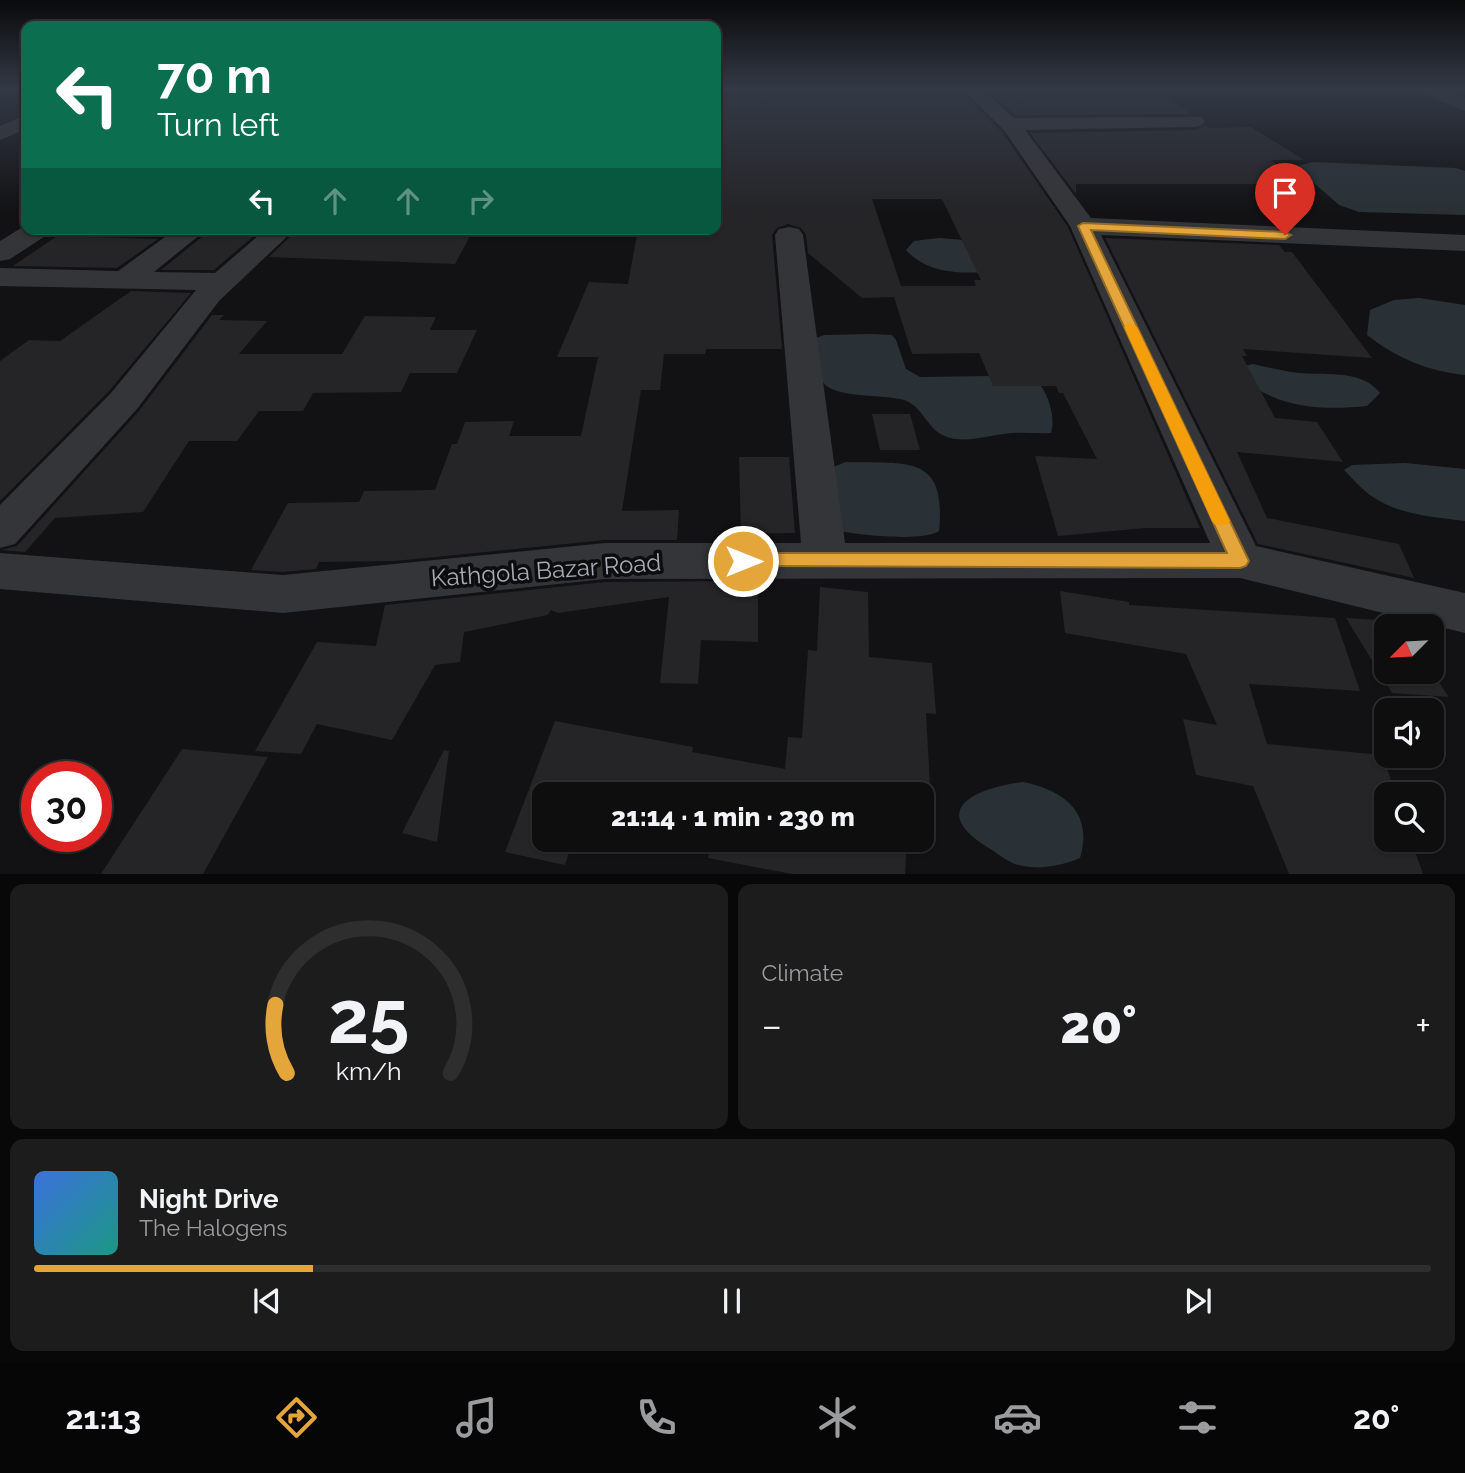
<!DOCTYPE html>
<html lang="en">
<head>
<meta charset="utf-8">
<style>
	body { margin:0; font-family:Raleway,sans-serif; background:#1c1c1d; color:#f1f3f6; height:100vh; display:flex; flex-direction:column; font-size:26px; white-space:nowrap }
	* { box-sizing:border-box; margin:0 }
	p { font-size:23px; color:#9b9c9e }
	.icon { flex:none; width:38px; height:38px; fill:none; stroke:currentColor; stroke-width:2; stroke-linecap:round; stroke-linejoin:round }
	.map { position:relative; height:874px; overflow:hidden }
	.drawer { display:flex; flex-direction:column; gap:10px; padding:10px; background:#080808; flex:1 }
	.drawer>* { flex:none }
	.top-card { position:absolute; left:21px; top:21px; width:700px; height:214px; border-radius:14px; box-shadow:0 2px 5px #0004,0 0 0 2px #2e2e2f; background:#0b6e4f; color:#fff; overflow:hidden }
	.needle { width:46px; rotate:246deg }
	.controls { position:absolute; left:1374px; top:614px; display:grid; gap:14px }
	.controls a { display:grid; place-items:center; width:70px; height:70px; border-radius:14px; background:#0e0e0f; box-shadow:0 2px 5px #0004,0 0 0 2px #2e2e2f; font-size:35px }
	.speed { position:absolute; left:21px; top:761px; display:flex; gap:14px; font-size:35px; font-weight:700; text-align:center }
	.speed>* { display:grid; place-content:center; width:91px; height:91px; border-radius:50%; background:#0e0e0f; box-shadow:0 2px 5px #0004,0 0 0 2px #2e2e2f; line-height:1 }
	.speed .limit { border:10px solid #d22; background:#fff; color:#111 }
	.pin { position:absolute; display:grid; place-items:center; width:60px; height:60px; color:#fff; margin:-72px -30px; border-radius:50% 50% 50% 0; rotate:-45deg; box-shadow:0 0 7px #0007 }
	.pin .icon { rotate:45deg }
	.me { position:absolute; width:77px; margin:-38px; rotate:90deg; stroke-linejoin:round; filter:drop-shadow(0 0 5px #0008) }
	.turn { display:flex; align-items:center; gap:24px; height:147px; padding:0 21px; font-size:32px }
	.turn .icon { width:91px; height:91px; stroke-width:2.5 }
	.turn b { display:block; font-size:49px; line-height:60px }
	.lanes { display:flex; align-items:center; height:66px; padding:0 21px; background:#0003; justify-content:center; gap:35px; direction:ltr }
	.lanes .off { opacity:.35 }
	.big { font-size:52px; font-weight:800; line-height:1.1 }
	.drawer .widget { flex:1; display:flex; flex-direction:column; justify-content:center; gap:10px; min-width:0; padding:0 24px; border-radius:14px; background:#1c1c1d }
	.drawer .dial { align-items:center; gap:0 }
	.dial svg { height:182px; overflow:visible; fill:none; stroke:#2e2e2f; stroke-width:7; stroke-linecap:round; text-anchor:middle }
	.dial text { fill:#f1f3f6; stroke:none }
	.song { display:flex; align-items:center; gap:21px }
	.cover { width:84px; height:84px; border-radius:10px; background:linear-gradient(135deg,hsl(220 70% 55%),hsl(170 70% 35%)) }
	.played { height:7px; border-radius:4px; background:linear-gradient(90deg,#e4a63a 20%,#2e2e2f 20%) }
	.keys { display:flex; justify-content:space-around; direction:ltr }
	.heat { display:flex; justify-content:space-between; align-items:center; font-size:38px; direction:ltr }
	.drawer .tiles { flex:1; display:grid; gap:10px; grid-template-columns:1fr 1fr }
	.widget:last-child { grid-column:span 2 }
	.trip { position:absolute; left:532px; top:782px; width:402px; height:70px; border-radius:14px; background:#0e0e0f; box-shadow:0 2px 5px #0004,0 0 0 2px #2e2e2f; font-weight:800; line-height:70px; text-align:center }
	.dock { display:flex; height:112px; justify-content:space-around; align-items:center; background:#060606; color:#9b9c9e }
	.dock .icon { width:49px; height:49px }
	.dock .on { color:#e4a63a }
	.dock b { font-size:32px; color:#f1f3f6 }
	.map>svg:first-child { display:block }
</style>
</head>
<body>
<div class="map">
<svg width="1465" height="875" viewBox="0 0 1465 875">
	<rect width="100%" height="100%" fill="#121214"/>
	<path fill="#2a3136" d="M1313,162L1456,168L1465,171V215L1359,212L1339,205L1298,169L1297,166Z
		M939,238L964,240L1000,273C965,272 931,277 906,250L914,241Z
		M1419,298L1465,305V375C1427,371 1397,358 1367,335L1370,310L1394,300Z
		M872,334L892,335L896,340L906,369L920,377L994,376L1037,380C1048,394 1056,416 1051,433C1038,434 1026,432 1013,433C990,434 960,447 939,433C926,424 920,405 904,400C884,394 832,399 822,381C816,370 816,352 814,339L824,335Z
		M1253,364C1266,367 1279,370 1291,372C1320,377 1360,367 1380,393L1367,406C1327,410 1288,409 1254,387C1245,381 1238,378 1235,368Z
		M846,462C906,464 947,453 939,531C922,542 860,535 840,531L833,467Z
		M1405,463L1465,469V521C1435,517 1399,515 1373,497C1362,490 1353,479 1344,470L1352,465Z
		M1023,782C1063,790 1094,812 1080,858C1062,866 1034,871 1015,864C1006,861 996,852 987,847C925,808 980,787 1023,782Z"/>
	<path fill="#252528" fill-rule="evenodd" d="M765,89H959L1002,132L1068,227L1200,528H1145L1058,536L1035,456L1097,459L1063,393H1059L1056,386H993L979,353L912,354L894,297L862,298L808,253L806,235L801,228L788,224L777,228L772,235L782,349H706L705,354H664L660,390H641L622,511L679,510L677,540H605L395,561L319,562L316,569L283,572L251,570L288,503L359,502L364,491L435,490L452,444H457L465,422L514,421L509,436H581L598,357H557L589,282L628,284L638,229H716V99L771,95ZM872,199H942L981,280H974L976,286H901Z
		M986,89L1160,90L1190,114L1015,115Z
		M1205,125L1209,128L1251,127L1304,160H1271L1302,184H1076V194L1030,133L1195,130Z
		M228,229H262L214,270H161L203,236H228Z
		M298,229H474L455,264L269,257Z
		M57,236L158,239L117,268L13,266Z
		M1105,238L1279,245L1285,252H1292L1372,358L1243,349L1247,356H1242L1275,418L1317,422L1343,462L1237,452L1267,518L1399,544L1414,578L1258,544Z
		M131,291L191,293L109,391L0,501V361L29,340L60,341Z
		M212,315H224L219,320L267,321L239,354H342L365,316L436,317L430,330H477L457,373H410L401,392L313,393L303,411H259L237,441H189L143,512L55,518L25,552L1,550L17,546L139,411Z
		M872,414H910L920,450H880Z
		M739,457H789L795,533L741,534Z
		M758,581V642L701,640L698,684L660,683L669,597L558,613L551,610L548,615L464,632L460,662L435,665L392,740L317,724L301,754L255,751L317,642L376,646L385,605L605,582Z
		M820,587L868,592L869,657L932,663L936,714L926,713L931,803L922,802V794H544V840H573L565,865L505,852L555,721L693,747L692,752L785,769L788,737L802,738L808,650L817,651Z
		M1060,591L1129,602V605L1335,618L1360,691L1249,684L1267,744L1382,755L1396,794H1386V840H1411L1423,874H1289L1253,786L1196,775L1183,719L1217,725L1186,654L1065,633Z
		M1346,618L1397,621L1401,626H1386V672H1432L1449,697L1392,693Z
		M182,749L268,757L203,874H101Z
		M444,750L449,751L437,842L402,833Z
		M712,840H907L905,874H792L708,858Z"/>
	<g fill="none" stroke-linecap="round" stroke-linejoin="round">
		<path fill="#343538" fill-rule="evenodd" d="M962,89H982L1014,118L1202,117L1205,121L1202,125L1195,127L1025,130L1091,218L1465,235V251L1101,235L1256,546L1465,593V633L1240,578L605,579L283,613L0,589V553L283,575L605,543H801L775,235L779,229L789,227L799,229L803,235L845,543H1210L1070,226L1004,130Z
			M1420,89H1445L1465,98V111L1422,93Z
			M26,115V129L0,140V126Z
			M26,225V229H51L47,235L10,259L0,261V241Z
			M176,229H207L154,272L215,273L266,229H295L219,301L137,409L15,544L0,548V505L111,393L196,290L0,286V268L118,271Z"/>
	</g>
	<linearGradient id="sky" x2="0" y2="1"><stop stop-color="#0a0a0b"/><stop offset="0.42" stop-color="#333945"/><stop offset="1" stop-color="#333945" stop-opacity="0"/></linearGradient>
	<rect width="1465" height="212" fill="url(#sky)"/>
	<path fill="#e4a63a" stroke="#946c26" stroke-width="2" d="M1083,223L1285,232L1291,235L1285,239L1091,230L1249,561L1246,566L1240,568L736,566L733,561L736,555L743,553H1227L1078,226Z"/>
	<path fill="#f59e0b" d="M1130,323L1137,327L1230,521L1227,525H1215L1212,521L1124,327Z"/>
	<g text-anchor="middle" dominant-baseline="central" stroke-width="7" stroke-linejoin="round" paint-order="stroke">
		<g font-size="24" fill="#a5aab3" stroke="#0d0d0f">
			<text transform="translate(546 570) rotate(-4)">Kathgola Bazar Road</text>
		</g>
	</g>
</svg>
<div class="controls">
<a><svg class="needle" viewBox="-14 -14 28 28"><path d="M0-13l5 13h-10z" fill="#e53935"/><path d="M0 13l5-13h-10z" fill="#9b9c9e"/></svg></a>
<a><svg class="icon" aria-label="sound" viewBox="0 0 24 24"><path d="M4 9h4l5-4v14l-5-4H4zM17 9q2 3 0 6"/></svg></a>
<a><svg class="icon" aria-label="search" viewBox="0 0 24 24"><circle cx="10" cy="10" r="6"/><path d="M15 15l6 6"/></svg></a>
</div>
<div class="speed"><div class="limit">30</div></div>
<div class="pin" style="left:1285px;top:235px;background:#d93025"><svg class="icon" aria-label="arrive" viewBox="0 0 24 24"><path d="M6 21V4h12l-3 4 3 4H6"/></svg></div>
<svg class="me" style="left:743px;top:561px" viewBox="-20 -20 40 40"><circle r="17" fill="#e4a63a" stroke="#fff" stroke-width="3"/><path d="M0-11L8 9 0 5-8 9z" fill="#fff"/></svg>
<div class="trip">21:14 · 1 min · 230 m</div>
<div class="top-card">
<div class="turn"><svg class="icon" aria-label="left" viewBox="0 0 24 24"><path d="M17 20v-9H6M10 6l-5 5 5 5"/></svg><div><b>70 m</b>Turn left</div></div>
<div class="lanes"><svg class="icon" aria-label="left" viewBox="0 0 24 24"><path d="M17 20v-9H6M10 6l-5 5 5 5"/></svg><svg class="icon off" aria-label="ahead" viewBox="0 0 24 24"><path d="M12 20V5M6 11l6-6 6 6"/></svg><svg class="icon off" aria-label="ahead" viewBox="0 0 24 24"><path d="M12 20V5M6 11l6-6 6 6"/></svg><svg class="icon off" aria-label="right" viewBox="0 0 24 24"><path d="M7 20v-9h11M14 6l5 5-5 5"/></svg></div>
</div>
</div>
<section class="drawer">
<div class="tiles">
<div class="widget dial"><svg viewBox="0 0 100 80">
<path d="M14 69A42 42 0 1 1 86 69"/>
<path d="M14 69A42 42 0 0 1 9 39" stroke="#e4a63a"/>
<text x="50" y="56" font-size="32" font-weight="700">25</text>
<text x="50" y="72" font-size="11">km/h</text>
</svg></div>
<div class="widget"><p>Climate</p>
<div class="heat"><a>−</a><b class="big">20°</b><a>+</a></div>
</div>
<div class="widget">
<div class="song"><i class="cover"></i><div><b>Night Drive</b><p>The Halogens</p></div></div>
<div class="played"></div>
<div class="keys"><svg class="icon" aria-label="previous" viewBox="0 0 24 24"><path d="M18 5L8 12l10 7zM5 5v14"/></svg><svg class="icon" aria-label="pause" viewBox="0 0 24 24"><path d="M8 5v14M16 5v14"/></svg><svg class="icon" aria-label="next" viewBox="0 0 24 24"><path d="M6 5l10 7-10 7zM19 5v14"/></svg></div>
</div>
</div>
</section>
<nav class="dock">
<b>21:13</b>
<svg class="icon on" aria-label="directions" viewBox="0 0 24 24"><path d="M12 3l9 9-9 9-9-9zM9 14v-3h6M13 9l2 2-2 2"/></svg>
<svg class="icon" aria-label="music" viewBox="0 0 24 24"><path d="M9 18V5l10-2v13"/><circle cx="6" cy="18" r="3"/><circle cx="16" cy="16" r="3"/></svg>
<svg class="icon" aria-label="phone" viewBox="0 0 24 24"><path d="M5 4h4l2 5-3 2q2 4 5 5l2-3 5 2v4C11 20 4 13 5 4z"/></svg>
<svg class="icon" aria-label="climate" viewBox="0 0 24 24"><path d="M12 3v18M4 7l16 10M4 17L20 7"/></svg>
<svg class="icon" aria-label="car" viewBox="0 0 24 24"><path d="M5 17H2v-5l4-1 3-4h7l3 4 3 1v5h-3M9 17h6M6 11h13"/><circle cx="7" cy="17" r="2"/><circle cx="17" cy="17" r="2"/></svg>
<svg class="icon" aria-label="filters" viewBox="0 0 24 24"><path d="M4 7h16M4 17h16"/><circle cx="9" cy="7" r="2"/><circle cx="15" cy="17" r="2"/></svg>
<b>20°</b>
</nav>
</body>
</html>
